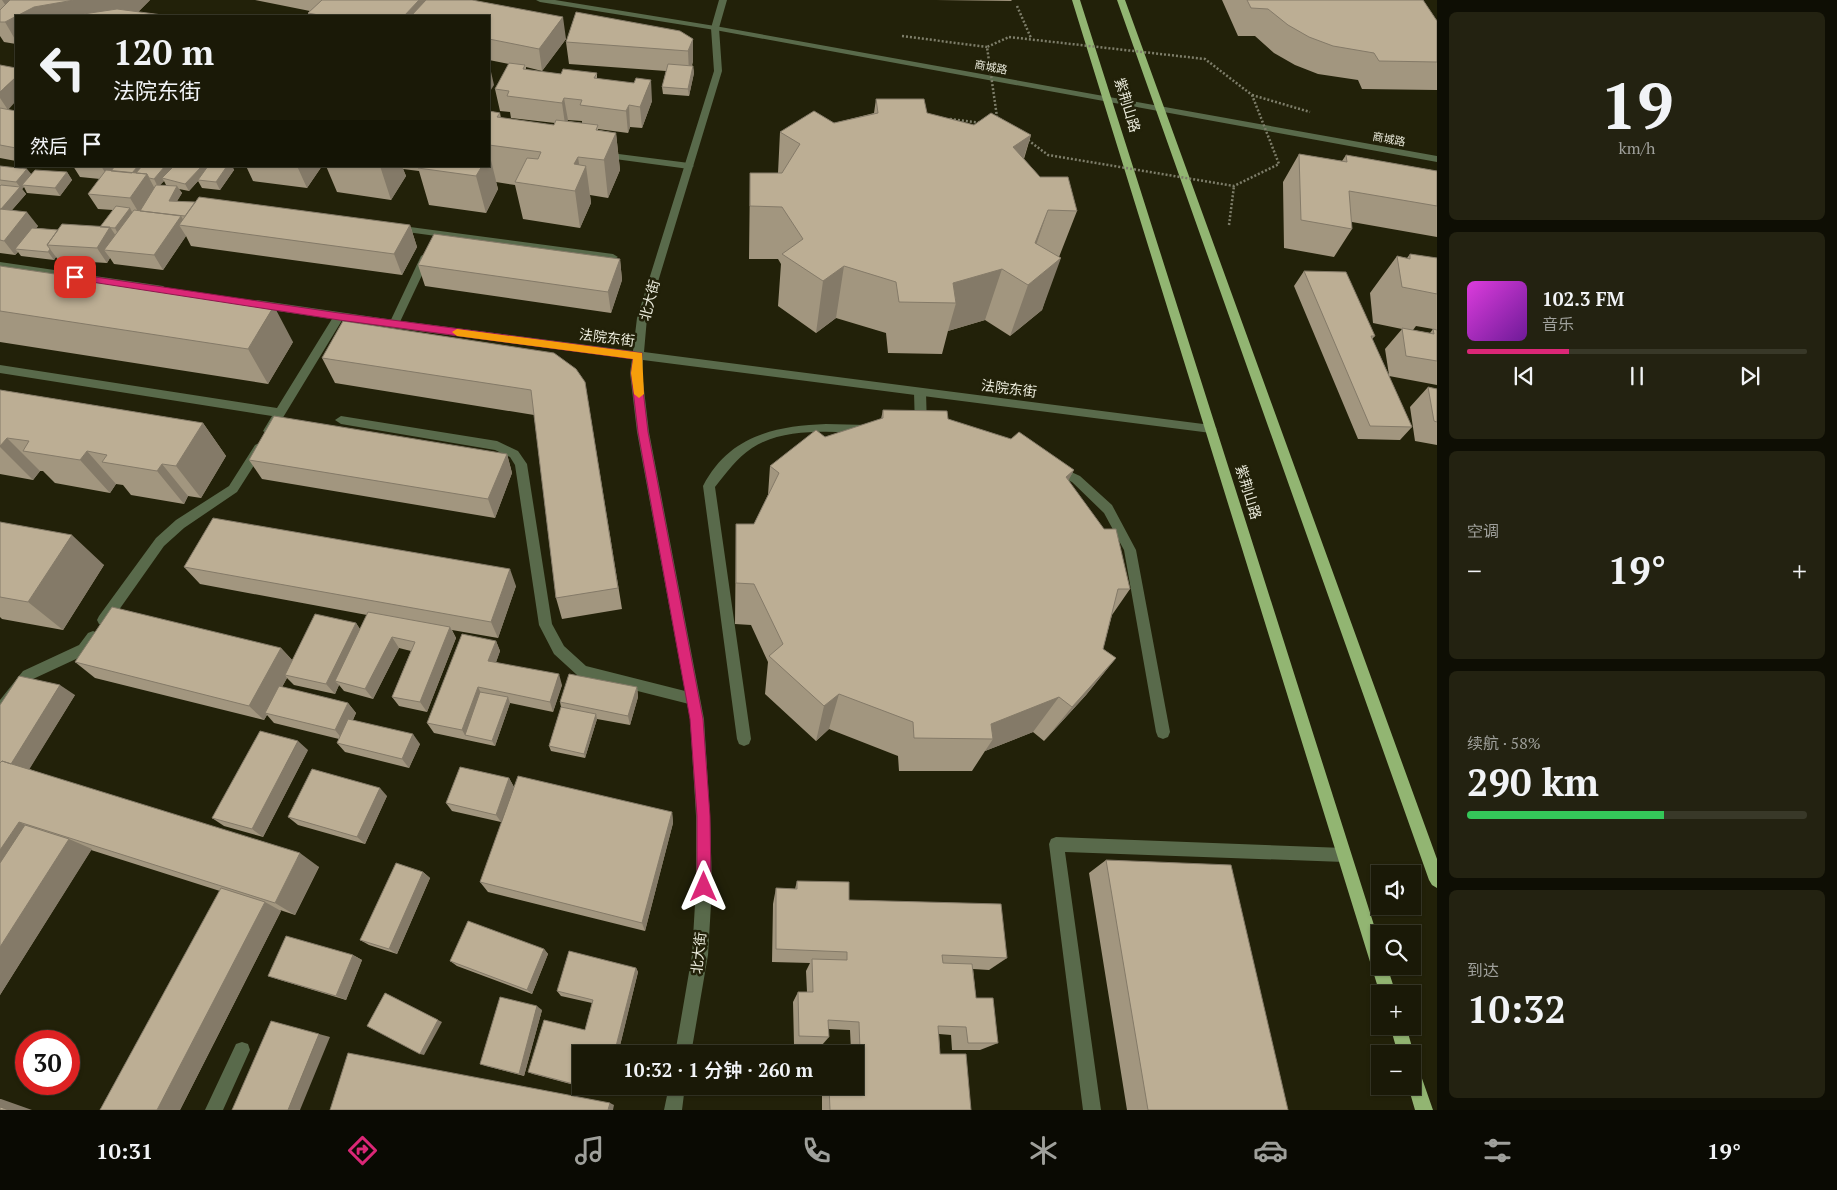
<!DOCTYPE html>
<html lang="zh">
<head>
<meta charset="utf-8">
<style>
	body { margin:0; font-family:"PT Serif","Noto Sans SC",serif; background:#232211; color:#f1f3f6; height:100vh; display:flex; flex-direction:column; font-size:19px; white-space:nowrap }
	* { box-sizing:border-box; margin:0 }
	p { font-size:16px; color:#9fa09b }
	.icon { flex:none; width:28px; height:28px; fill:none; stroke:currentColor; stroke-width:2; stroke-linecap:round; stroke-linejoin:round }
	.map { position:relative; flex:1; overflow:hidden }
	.sheet { display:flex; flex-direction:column; gap:12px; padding:12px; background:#0e0e04; width:400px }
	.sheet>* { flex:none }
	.hud { position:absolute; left:15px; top:15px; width:475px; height:152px; border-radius:0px; box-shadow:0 1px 4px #0004,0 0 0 1px #383828; background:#1a1907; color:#f1f3f6; overflow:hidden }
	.buttons { position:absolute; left:1371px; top:865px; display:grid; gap:10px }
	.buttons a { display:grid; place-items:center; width:50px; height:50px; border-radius:0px; background:#1a1907; box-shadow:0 1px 4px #0004,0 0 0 1px #383828; font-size:25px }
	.speed { position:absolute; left:15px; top:1030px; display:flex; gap:10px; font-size:25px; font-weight:700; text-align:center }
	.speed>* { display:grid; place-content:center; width:65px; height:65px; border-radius:50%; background:#1a1907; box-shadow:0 1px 4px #0004,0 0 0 1px #383828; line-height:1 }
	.speed .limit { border:8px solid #d22; background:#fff; color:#111 }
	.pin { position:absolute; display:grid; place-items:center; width:42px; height:42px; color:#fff; margin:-21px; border-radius:10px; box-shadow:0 2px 8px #0006 }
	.me { position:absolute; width:55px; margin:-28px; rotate:0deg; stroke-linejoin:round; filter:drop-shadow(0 0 4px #0008) }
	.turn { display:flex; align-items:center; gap:18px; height:105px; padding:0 15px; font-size:22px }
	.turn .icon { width:65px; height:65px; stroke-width:2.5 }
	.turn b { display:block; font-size:35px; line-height:42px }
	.then { display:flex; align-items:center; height:48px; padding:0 15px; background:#0003; gap:10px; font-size:19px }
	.big { font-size:38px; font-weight:600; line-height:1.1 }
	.sheet .widget { flex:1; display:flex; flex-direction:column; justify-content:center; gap:8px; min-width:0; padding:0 18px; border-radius:8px; background:#232211 }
	.sheet .dial { align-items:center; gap:0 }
	.dial b { font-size:65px; line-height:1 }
	.song { display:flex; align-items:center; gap:15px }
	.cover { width:60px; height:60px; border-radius:8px; background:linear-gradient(135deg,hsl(300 70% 55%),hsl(280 70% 35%)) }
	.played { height:5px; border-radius:2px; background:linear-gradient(90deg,#db2777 30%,#383828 30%) }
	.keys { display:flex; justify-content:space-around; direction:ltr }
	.heat { display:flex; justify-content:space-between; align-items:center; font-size:28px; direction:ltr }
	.charge { height:8px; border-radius:4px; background:linear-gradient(90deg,#34c759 58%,#383828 0) }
	.trip { position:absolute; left:572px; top:1045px; width:292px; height:50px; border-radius:0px; background:#1a1907; box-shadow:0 1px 4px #0004,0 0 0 1px #383828; font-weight:600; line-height:50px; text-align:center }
	.dock { display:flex; height:80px; justify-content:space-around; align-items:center; background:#0a0a03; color:#9fa09b }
	.dock .icon { width:35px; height:35px }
	.dock .selected { color:#db2777 }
	.dock b { font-size:22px; color:#f1f3f6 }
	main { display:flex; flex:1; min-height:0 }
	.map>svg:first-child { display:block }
</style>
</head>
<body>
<main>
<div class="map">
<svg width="1437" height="1110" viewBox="0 0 1437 1110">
	<rect width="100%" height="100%" fill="#222109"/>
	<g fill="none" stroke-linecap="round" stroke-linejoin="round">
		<path stroke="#7e7e6a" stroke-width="2.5" stroke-dasharray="2 2" stroke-linecap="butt" d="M1017,6L1031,38
			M902,36L987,47
			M1252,95L1310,112
			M950,119L981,123
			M1229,225L1234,186"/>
		<path fill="#596a4b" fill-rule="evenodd" d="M603,152L689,163L694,166L689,169L600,157V153Z
			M395,225L613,254L618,257L613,260L392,230L390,228Z
			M426,253L431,256L399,324L394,328L390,327L389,324L421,256Z
			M339,313L344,317L273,434L269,435L263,431L272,416L0,373V365L277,408L335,314Z
			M920,388L926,392L927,428L921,432L915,428L914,392Z
			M341,416L497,441L518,451L527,464L552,624L564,646L586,666L693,693L698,695L700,699L698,703L693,705L582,677L577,675L554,654L539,625L515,465L510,457L495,450L341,424L335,420Z
			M826,424L868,425L874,429L868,433C832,432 784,427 752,448C737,458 726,473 715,487L751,739L749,744L744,746L739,744L737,739L703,486C729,436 774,426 826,424Z
			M259,443L265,448L237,492L184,528L164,546L109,624L104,626L99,624L97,620L99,616L156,538L176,520L229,486L255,445Z
			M1056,465L1080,476L1112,505L1136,550L1170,732L1168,737L1163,739L1158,737L1156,732L1124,550L1104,513L1072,482L1052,473L1050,470L1052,467Z
			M93,631L98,633L100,637L89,653L33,679L5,716L0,717V700L23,671L79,645L88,633Z
			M1056,837L1344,848L1349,850L1351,855L1349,860L1344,862L1065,852L1101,1110H1083L1049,844L1051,839Z
			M242,1042L248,1044L250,1050L223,1110H205L236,1044Z"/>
		<path fill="#596a4b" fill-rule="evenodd" d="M719,0H727L719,28L722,71L647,318L644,352L1211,425L1217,429L1211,433L643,360L642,373L649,432L704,719L710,816L712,887L708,955L691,1054H675L692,955L696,887V816L690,719L637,432L630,373L632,359L394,328L257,308L252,304L257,300L394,320L633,351L637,318L714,71L711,28Z
			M0,262L163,286L168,290L163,294L0,268Z
			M669,1086H685L682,1110H664Z"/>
		<path fill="#596a4b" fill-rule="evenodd" d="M536,0H555L715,26L1437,156V162L715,30L540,2Z"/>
		<path fill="#92b572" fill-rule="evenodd" d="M1072,0H1080L1380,944V966H1387L1396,994H1380Z
			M1117,0H1125L1437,859V888L1432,885L1429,880Z
			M1390,1026H1406L1414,1054L1412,1058V1054H1398Z
			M1412,1065L1418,1067L1433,1110H1415L1408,1086H1412Z"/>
		<path stroke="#7e7e6a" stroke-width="2.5" stroke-dasharray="2 2" stroke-linecap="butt" d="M1009,37L1205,59L1252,95L1279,164L1234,186L1048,155L997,117L987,47Z"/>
	</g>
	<path fill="#a2967f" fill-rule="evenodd" d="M0,0H150L138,12L16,16V44L4,42L0,36V10L2,8L0,10Z
		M255,0H472L566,39L542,71L526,67V70L561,74L597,73V79L652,101L642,128L630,127L628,133L598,129V130L616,133L620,170L608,198L590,195L591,203L580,228L523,219L515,185L496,182L498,189L486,213L429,205L419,171L403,169L406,176L391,200L337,192L326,166H489V111L500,113L501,118L554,125L555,123L511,118L510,112L500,111L495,89L509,64L489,60V16H309L308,13L310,11ZM568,120L582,121V123L567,121Z
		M936,0H1012L1011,1Z
		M1222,0H1423L1437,21V90L1362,89L1358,80L1318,74L1295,65L1274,53L1255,36H1238Z
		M693,39V61L692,66H693L694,73L689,96L663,94L662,87L666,71L569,64L566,42Z
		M0,65L8,110L16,111V161L0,158Z
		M876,99L927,113L974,125L1031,135L1024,159L1040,177L1077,211L1059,257L1042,310L1010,336L985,320L948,331L942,354L888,353L886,333L836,318L816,333L778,306L781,264L778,259H749L750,173H778L780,132L834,123L874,113Z
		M1299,154L1342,161L1346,155L1437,171V237L1352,222V229L1334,257L1284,248L1283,182Z
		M0,166L31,174L67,172L72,180L60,196L27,193L24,187L22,189L26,194L12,210L38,226L36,228L58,230L100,227L113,210L98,209L88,194L100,179L80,177L73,166H205L206,169L208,166H232L234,170L220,190L202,188L198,181L189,191L179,189L182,193L177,201L410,225L417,247L402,275L191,246L186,236L163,270L114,264L110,258L107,263L58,260L56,257L54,260L21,256L18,252L15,255L0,253ZM164,181L166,185H160Z
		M246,166H322L307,188L253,181Z
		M1410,254L1437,258V385L1389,376L1412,427L1400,440L1358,439L1294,286L1304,271L1375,336L1372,339L1389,375L1385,349L1402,329L1373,323L1370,293L1397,256L1407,258ZM1416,326L1433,329L1430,333L1413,330Z
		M620,259L622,280L611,313L425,286L418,265Z
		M0,266L293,342L268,384L0,342Z
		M322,358L585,382L622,609L562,619L556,598L534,415L335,383Z
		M1428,387L1437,389V445L1415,441L1410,407Z
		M0,390L203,423L226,456L201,498L188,496L184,504L131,495L123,485L116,484L110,493L55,483L43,471H40L33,480L0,474Z
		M883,410L948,419L1074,470L1068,480L1130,589L1112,615L1103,649L1116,658L1086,695L1044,741L1033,732L985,751L972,771H899L898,756L829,729L816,741L765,694L768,662L751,625L735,624L736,524H754L768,495L770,466L825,437L881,419Z
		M507,454L512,473L495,518L262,479L249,460Z
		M0,522L104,565L63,630L2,619L0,617Z
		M184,567L516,586L498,638L452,630L456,638L427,712L399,706L392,697L411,651L399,648L373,699L344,691L339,685L335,694L294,685L287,678L282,687L348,703L356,713L353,720L420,744L409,768L345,752L337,743L339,739L274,723L267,715L264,720L95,678L75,662L281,648L292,660L356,623L360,629L367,615L200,584Z
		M496,641L500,651L496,662L562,685L553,712L510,703L495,746L434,733L427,723Z
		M637,687L638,697L630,725L597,719L585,758L551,751L549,746L561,707L560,702Z
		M75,695L29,769L319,867L295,915L280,910L281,911L180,1110H100L220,891L91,850L0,995V705Z
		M308,750L263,837L224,826L212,818Z
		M509,778L514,787L501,822L452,811L446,803Z
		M387,796L365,844L298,825L288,817Z
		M672,812L673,823L645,931L488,892L480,882Z
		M1106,860L1288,1110H1127L1089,873Z
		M423,872L430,878L397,954L369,945L360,940Z
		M797,881L1007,958L989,970L973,969L976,998L998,1043L980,1050H952L951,1035L939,1034L940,1054L971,1110H822V1086H856V1054H824L828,1050L851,1051L850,1030L828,1029L829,1037L822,1045L794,1044L793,1002L798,992H807L806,971L810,963L772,962L773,904L776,888L795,889Z
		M544,949L548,954L532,994L457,966L450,961Z
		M353,955L362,960L346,1000L280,980L268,976Z
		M636,968L638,972L608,1094L533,1074L528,1072L585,1030L592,1003L561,996L557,991Z
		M542,1010L524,1076L486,1066L480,1064Z"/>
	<path fill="#847a68" d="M2,0H19L8,9Z
		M74,0H150L138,12L114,16H17L34,7Z
		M419,0H427L430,16H404Z
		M16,16V41L5,22Z
		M563,17L566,39L542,71L539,49Z
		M693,39V61L689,73L688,51Z
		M489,63L494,85L489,93Z
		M693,66L694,73L689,96L688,89Z
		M16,77V101L8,110L0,98V92Z
		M651,80L652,101L642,128L640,107Z
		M564,98L568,120L565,124L562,103Z
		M629,105L630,127L628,133L626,111Z
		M616,133L620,170L608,198L604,160Z
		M1031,135L1014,188L1013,147Z
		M489,152L498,189L486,213L476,176L482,166H489Z
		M578,157L581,177L586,166L591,203L580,228L575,191L574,164Z
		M101,166H119L110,180Z
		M138,166H149L140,177L130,175Z
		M165,166H171L173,170L162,178L164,181L158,187L154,179Z
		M202,166H205L208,172L198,180V181L189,191L185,184Z
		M227,166H232L234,170L220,190L216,182Z
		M297,166H322L307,188Z
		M380,166H402L406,176L391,200Z
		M27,169L33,176L22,185L24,187L22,189L26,194L4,219L0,210L20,187L16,182Z
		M67,172L72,180L60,196L55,188Z
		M147,174L155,189L139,213L130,198Z
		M177,186L182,193L173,208L169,201Z
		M130,208L134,216L119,236L115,228Z
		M1048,210L1030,263L1035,243Z
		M27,212L38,226L20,249H15L18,252L15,255L4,241Z
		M181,216L187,226L179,225L186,236L163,270L154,255Z
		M410,225L417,247L402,275L394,254Z
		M110,227L120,242L104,250L110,258L107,263L97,248Z
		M50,249L56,257L54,260L48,252Z
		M1061,258L1042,310L1010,336L1028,285Z
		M620,259L622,280L611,313L608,292Z
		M844,266L836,318L816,333L823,281Z
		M1002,269L985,320L948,331L956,303L953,283Z
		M274,306L293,342L268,384L248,349Z
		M203,423L226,456L201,498L176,466Z
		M7,438L40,471L33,480L0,447V446Z
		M87,451L116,484L110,493L80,460Z
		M507,454L512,473L495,518L488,499Z
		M162,464L188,496L184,504L157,471Z
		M1074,470L1050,515L1066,477Z
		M72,535L104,565L63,630L28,602Z
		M510,569L516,586L498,638L491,622Z
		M356,623L363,634L335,681L339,685L335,694L326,684Z
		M450,627L456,638L427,712L420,702Z
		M392,637L399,648L373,699L365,689Z
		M496,641L500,651L493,671L488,661Z
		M281,648L295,663L285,675L287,678L267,714L265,713L267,715L264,720L249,706Z
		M1116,658L1086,695L1044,741L1072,707Z
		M559,674L562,685L553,712L550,702Z
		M60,685L75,695L0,817V781Z
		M478,687L483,697L465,735L462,730Z
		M637,687L638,697L630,725L628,716Z
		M839,694L829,729L816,741L824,706Z
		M508,697L510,703L495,746L492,741Z
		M1059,697L1033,732L985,751L993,739L991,724Z
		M348,703L356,713L343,740L335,730Z
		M596,714L597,719L585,758L584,754Z
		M413,734L420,744L409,768L402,759Z
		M298,741L308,750L263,837L252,829Z
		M509,778L514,787L501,822L496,815Z
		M380,788L387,796L365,844L357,837Z
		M672,812L673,823L645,931L642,923Z
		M19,822L49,836L0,911V850Z
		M69,839L92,849L0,995V947Z
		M300,853L319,867L295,915L275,903Z
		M423,872L430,878L397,954L389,949Z
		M265,902L281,911L180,1110H157Z
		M544,949L548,954L532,994L527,990Z
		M353,955L362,960L346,1000L336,996Z
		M636,968L638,972L618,1054H614Z
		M385,993L442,1022L424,1055L420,1054Z
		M537,1006L542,1010L524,1076L519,1074Z
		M319,1034L330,1037L300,1110H288Z
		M606,1086H610L608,1094L605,1092Z
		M0,1099H1L32,1110H9L0,1107Z
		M610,1103L614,1105L613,1110H608Z"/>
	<path fill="#bcae94" stroke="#847a68" d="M10,0H74L34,7L5,22H0V10Z
		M322,0H419L404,16H324L308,13Z
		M426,0H472L563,17L539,49L489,39V16H411Z
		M1247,0H1423L1437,21V62L1379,61L1374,53L1333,46L1309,37L1288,25L1268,9L1251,8Z
		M117,9L170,16H70Z
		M576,12L680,31L693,39L688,51L566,42Z
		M509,63L525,65L523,69L561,74L563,69L597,73L594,78L634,83L636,78L651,80L640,107L629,105L626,111L580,105L582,100L564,98L562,103L507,96L509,91L495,89Z
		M668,64L693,66L688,89L662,87Z
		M0,65L16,68V77L0,92Z
		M876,99H924L927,113L974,125L991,113L1031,135L1013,147L1040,177H1068L1077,211L1048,210L1035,243L1061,258L1028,285L1002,269L953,283L956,303L899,302L896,282L844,266L823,281L782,254L803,239L782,207L750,206V173H782L800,144L780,132L814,111L834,123L878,113Z
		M0,108L16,111V148L0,145Z
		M489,111L500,113L497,117L554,125L556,120L598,125L596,130L616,133L604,160L578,157L574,164L586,166L575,191L515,182L527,158L538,159L541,152L489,145Z
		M1299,154L1347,162L1346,155L1437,171V206L1349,191L1352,229L1301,220Z
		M0,166L27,169L16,182L0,180Z
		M115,166H138L132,173L111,171Z
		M142,166H165L154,179L149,178L147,174L136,173Z
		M174,166H202L185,184L162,178Z
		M208,166H227L216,182L198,180Z
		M419,166H482L476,176L418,168Z
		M35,170L67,172L55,188L22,185Z
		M106,170L147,174L130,198L88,194Z
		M1,185L20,187L1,209H0V186Z
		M156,185L177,186L169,201L195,202L185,216L140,211Z
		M199,197L410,225L394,254L179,225Z
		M116,206L130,208L115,228L100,227Z
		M0,209L27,212L4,241L0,240Z
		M134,210L181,216L154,255L104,250Z
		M62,224L110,227L97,248L47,245Z
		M32,228L58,230L47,245L50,249L48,252L15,249Z
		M434,234L620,259L608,292L418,265Z
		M1410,254L1437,258V294L1402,287L1397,256L1410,259Z
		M0,266L274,306L248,349L0,311Z
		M1304,271L1346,272L1375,336H1371L1412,427L1370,426Z
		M343,321L554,353L576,369L585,382L618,588L556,598L531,390L322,358Z
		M1402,328L1434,334L1433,329L1437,330V361L1406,356Z
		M1428,387L1437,389V422L1434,421Z
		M0,390L203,423L176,466L162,464L157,471L102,462L107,455L87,451L80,460L23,451L29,441L7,438L0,446Z
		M883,410L947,411L948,419L1011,439L1019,432L1074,470L1066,477L1104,529H1116L1130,589H1118L1103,649L1116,658L1072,707L1059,697L991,724L993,739L914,738L913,722L839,694L824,706L769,656L783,644L754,584L736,583V524H754L779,473L770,466L816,430L825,437L883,418Z
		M274,416L507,454L488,499L249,460Z
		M213,518L510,569L491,622L184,567Z
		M0,522L72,535L28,602L0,597Z
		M112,607L281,648L249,706L75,662Z
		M368,612L450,627L420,702L392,697L415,642L392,637L365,689L335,681Z
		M315,614L356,623L326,684L285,675Z
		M462,634L496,641L488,661L559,674L550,702L478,687L462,730L427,723Z
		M569,674L637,687L628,716L560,702Z
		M19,676L60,685L11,764L2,761L0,763V705Z
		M279,686L348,703L335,730L265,713Z
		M480,692L508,697L492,741L465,735Z
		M561,707L596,714L584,754L549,746Z
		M348,719L413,734L402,759L337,743Z
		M260,731L298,741L252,829L212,818Z
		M2,761L300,853L275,903L19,822L0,850V763Z
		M460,767L509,778L496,815L446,803Z
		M312,769L380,788L357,837L288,817Z
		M518,776L672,812L642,923L480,882Z
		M25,825L69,839L0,947V863Z
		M1106,860L1231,865L1288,1110H1148Z
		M396,863L423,872L389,949L360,940Z
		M797,881L849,882V900L1001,904L1007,958L942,955L943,963L972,964L976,998H993L998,1043H968L966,1027L938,1026L940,1054H966L971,1110H830L829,1086H856V1054H828V1050L860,1051L859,1022L828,1020L829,1037L799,1036L798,992H813L812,959L847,960V952L776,949V888L797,889Z
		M221,888L265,902L157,1110H100Z
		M468,921L544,949L527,990L450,961Z
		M286,936L353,955L336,996L268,976Z
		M569,951L636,968L614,1054H581V1086L528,1072L544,1020L585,1030L593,1000L557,991Z
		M385,993L438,1020L420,1054L367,1026Z
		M500,997L537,1006L519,1074L480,1064Z
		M271,1021L319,1034L288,1110H232Z
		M348,1053L610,1103L608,1110H330Z
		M582,1086H606L605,1092Z
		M0,1107L9,1110H0Z"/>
	<path fill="#db2777" stroke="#8e194d" d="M75,274L339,313L642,353L641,373L648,432L703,719L710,816L711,887L709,892L704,894L699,892L697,887V816L690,719L638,432L631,373L633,359L339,320L72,279V275Z"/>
	<path fill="#f59e0b" d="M457,329L642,353L644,394L639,398L634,394L631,373L633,359L457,336L452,332Z"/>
	<g text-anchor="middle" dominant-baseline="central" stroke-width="5" stroke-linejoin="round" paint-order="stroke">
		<g font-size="11" fill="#ebebdc" stroke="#222109">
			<text transform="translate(991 67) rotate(10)">商城路</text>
			<text transform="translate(1389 139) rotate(10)">商城路</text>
		</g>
		<g font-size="14" fill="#ebebdc" stroke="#222109">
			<text transform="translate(1128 105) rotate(73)">紫荆山路</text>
			<text transform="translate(649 300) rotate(-75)">北大街</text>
			<text transform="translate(607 337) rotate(7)">法院东街</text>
			<text transform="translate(1009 388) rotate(7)">法院东街</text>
			<text transform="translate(1249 492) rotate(73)">紫荆山路</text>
			<text transform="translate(698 953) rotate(-84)">北大街</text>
		</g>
	</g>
</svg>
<div class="buttons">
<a><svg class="icon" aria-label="sound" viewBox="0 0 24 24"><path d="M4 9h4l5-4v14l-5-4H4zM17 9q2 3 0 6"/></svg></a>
<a><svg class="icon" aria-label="search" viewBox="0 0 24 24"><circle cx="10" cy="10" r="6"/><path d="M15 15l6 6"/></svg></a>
<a>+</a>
<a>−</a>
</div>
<div class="speed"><div class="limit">30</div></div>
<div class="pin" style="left:75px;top:277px;background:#d93025"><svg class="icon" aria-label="arrive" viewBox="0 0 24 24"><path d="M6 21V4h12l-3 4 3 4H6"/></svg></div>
<svg class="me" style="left:704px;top:887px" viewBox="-20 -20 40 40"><path d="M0-17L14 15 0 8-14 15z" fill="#db2777" stroke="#fff" stroke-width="4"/></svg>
<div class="trip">10:32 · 1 分钟 · 260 m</div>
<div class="hud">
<div class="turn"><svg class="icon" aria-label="left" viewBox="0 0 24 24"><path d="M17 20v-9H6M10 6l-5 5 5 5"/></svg><div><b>120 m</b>法院东街</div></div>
<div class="then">然后<svg class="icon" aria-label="arrive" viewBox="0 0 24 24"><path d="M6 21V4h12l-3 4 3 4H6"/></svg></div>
</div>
</div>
<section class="sheet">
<div class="widget dial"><b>19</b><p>km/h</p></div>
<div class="widget">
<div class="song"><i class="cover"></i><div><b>102.3 FM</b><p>音乐</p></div></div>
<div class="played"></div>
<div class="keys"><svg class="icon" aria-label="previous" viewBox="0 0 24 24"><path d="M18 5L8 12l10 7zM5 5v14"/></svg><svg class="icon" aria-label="pause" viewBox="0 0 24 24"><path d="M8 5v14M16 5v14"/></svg><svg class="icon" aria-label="next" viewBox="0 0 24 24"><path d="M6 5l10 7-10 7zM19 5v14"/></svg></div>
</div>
<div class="widget"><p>空调</p>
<div class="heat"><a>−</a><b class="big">19°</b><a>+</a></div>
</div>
<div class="widget"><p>续航 · 58%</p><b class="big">290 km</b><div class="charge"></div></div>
<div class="widget"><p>到达</p><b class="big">10:32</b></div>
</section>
</main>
<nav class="dock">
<b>10:31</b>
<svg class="icon selected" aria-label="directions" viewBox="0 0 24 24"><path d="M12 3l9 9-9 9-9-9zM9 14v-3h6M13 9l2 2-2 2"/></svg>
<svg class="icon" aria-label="music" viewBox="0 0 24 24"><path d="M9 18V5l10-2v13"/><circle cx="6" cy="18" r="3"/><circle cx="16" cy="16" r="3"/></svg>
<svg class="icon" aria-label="phone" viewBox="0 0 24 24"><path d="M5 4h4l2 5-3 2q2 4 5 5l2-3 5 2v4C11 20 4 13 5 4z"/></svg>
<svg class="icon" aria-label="climate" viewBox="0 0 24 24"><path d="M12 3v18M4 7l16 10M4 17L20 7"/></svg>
<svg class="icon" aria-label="car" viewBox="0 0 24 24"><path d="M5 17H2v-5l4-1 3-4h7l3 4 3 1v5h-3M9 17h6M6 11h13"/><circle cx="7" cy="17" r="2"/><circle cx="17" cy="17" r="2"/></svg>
<svg class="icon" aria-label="filters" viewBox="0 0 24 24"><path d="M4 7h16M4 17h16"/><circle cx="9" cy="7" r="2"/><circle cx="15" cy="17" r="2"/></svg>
<b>19°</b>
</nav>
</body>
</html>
